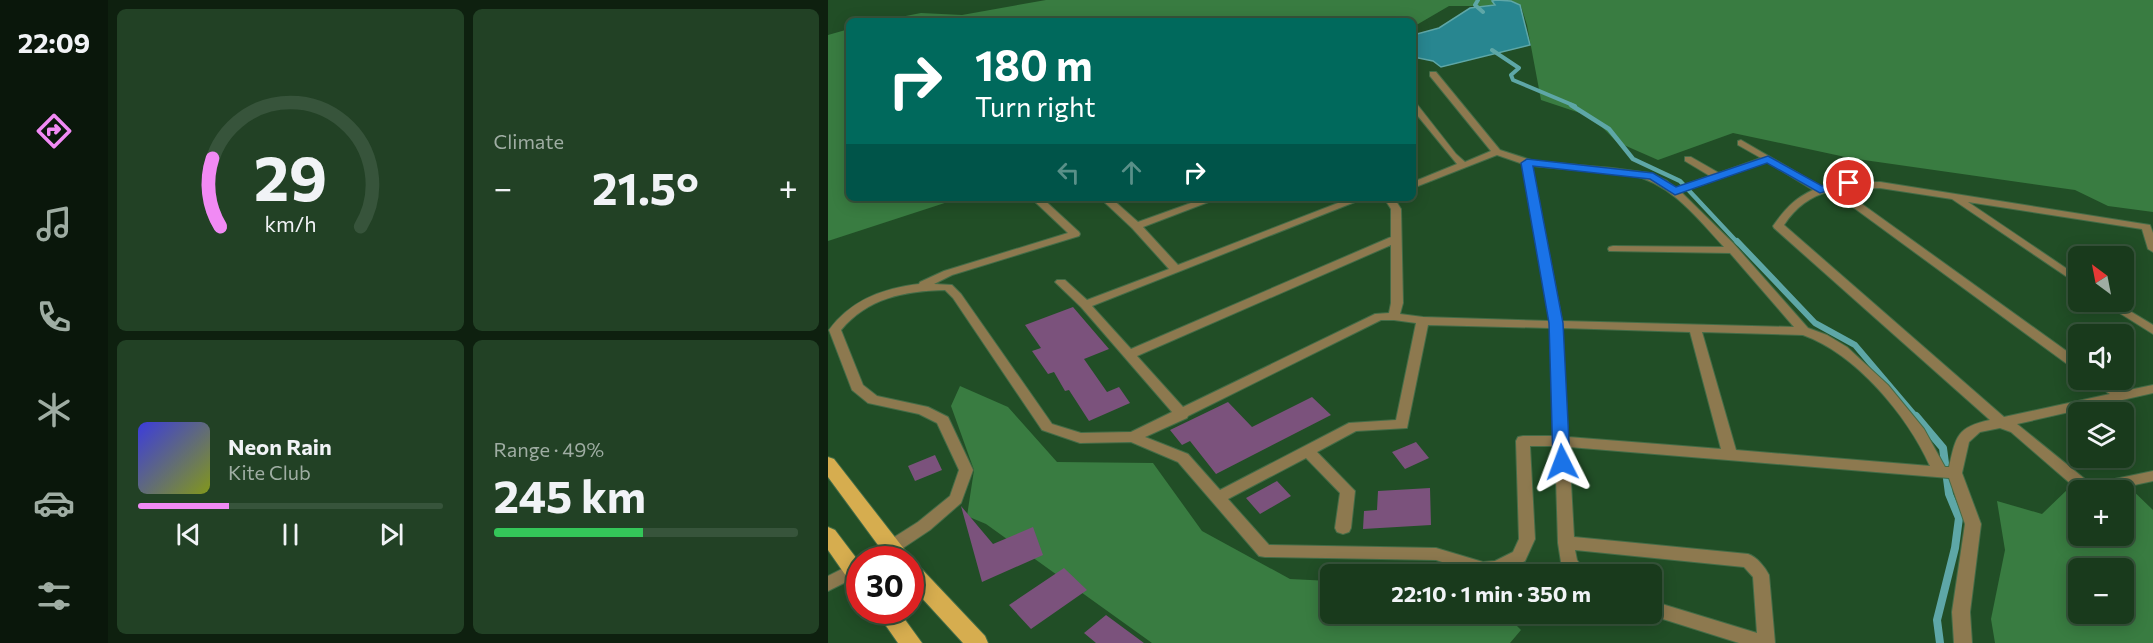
<!DOCTYPE html>
<html lang="en">
<head>
<meta charset="utf-8">
<style>
	body { margin:0; font-family:Commissioner,sans-serif; background:#224125; color:#f1f3f6; height:100vh; display:flex; flex-direction:column; font-size:22px; white-space:nowrap }
	* { box-sizing:border-box; margin:0 }
	p { font-size:20px; color:#9fada3 }
	.icon { flex:none; width:33px; height:33px; fill:none; stroke:currentColor; stroke-width:2; stroke-linecap:round; stroke-linejoin:round }
	.map { position:relative; flex:1; overflow:hidden }
	.drawer { display:flex; flex-direction:column; gap:9px; padding:9px; background:#0e200f; width:720px }
	.drawer>* { flex:none }
	.guide { position:absolute; left:18px; top:18px; width:570px; height:183px; border-radius:9px; box-shadow:0 3px 15px #0003,0 0 0 2px #37543b; background:#00695c; color:#fff; overflow:hidden }
	.needle { width:39px; rotate:328deg }
	.controls { position:absolute; left:1240px; top:246px; display:grid; gap:12px }
	.controls a { display:grid; place-items:center; width:66px; height:66px; border-radius:9px; background:#193a1c; box-shadow:0 3px 15px #0003,0 0 0 2px #37543b; font-size:30px }
	.speed { position:absolute; left:18px; top:546px; display:flex; gap:12px; font-size:30px; font-weight:700; text-align:center }
	.speed>* { display:grid; place-content:center; width:78px; height:78px; border-radius:50%; background:#193a1c; box-shadow:0 3px 15px #0003,0 0 0 2px #37543b; line-height:1 }
	.speed .limit { border:9px solid #d22; background:#fff; color:#111 }
	.pin { position:absolute; display:grid; place-items:center; width:51px; height:51px; color:#fff; margin:-26px; border:3px solid #fff; border-radius:50%; box-shadow:0 2px 6px #0007 }
	.me { position:absolute; width:66px; margin:-33px; rotate:357deg; stroke-linejoin:round; filter:drop-shadow(0 0 4px #0008) }
	.turn { display:flex; align-items:center; gap:21px; height:126px; padding:0 30px; font-size:27px }
	.turn .icon { width:78px; height:78px; stroke-width:2.5 }
	.turn b { display:block; font-size:42px; line-height:51px }
	.lanes { display:flex; align-items:center; height:57px; padding:0 30px; background:#0003; justify-content:center; gap:30px; direction:ltr }
	.lanes .off { opacity:.35 }
	.big { font-size:45px; font-weight:700; line-height:1.1 }
	.drawer .card { flex:1; display:flex; flex-direction:column; justify-content:center; gap:9px; min-width:0; padding:0 21px; border-radius:9px; background:#224125 }
	.drawer .dial { align-items:center; gap:0 }
	.dial svg { height:156px; overflow:visible; fill:none; stroke:#37543b; stroke-width:7; stroke-linecap:round; text-anchor:middle }
	.dial text { fill:#f1f3f6; stroke:none }
	.song { display:flex; align-items:center; gap:18px }
	.cover { width:72px; height:72px; border-radius:9px; background:linear-gradient(135deg,hsl(240 70% 55%),hsl(70 70% 35%)) }
	.played { height:6px; border-radius:3px; background:linear-gradient(90deg,#f18af4 30%,#37543b 30%) }
	.keys { display:flex; justify-content:space-around; direction:ltr }
	.heat { display:flex; justify-content:space-between; align-items:center; font-size:33px; direction:ltr }
	.charge { height:9px; border-radius:4px; background:linear-gradient(90deg,#34c759 49%,#37543b 0) }
	.drawer .tiles { flex:1; display:grid; gap:9px; grid-template-columns:repeat(2,1fr) }
	.trip { position:absolute; left:492px; top:564px; width:342px; height:60px; border-radius:9px; background:#193a1c; box-shadow:0 3px 15px #0003,0 0 0 2px #37543b; font-weight:700; line-height:60px; text-align:center }
	main { display:flex; flex:1; min-height:0 }
	.tab-bar { display:flex; flex-direction:column; width:108px; justify-content:space-around; align-items:center; background:#0a170b; color:#9fada3 }
	.tab-bar .icon { width:42px; height:42px }
	.tab-bar .active { color:#f18af4 }
	.tab-bar b { font-size:27px; color:#f1f3f6 }
	.map>svg:first-child { display:block }
</style>
</head>
<body>
<main>
<nav class="tab-bar">
<b>22:09</b>
<svg class="icon active" aria-label="directions" viewBox="0 0 24 24"><path d="M12 3l9 9-9 9-9-9zM9 14v-3h6M13 9l2 2-2 2"/></svg>
<svg class="icon" aria-label="music" viewBox="0 0 24 24"><path d="M9 18V5l10-2v13"/><circle cx="6" cy="18" r="3"/><circle cx="16" cy="16" r="3"/></svg>
<svg class="icon" aria-label="phone" viewBox="0 0 24 24"><path d="M5 4h4l2 5-3 2q2 4 5 5l2-3 5 2v4C11 20 4 13 5 4z"/></svg>
<svg class="icon" aria-label="climate" viewBox="0 0 24 24"><path d="M12 3v18M4 7l16 10M4 17L20 7"/></svg>
<svg class="icon" aria-label="car" viewBox="0 0 24 24"><path d="M5 17H2v-5l4-1 3-4h7l3 4 3 1v5h-3M9 17h6M6 11h13"/><circle cx="7" cy="17" r="2"/><circle cx="17" cy="17" r="2"/></svg>
<svg class="icon" aria-label="filters" viewBox="0 0 24 24"><path d="M4 7h16M4 17h16"/><circle cx="9" cy="7" r="2"/><circle cx="15" cy="17" r="2"/></svg>
</nav>
<section class="drawer">
<div class="tiles">
<div class="card dial"><svg viewBox="0 0 100 80">
<path d="M14 69A42 42 0 1 1 86 69"/>
<path d="M14 69A42 42 0 0 1 10 34" stroke="#f18af4"/>
<text x="50" y="56" font-size="32" font-weight="700">29</text>
<text x="50" y="72" font-size="11">km/h</text>
</svg></div>
<div class="card"><p>Climate</p>
<div class="heat"><a>−</a><b class="big">21.5°</b><a>+</a></div>
</div>
<div class="card">
<div class="song"><i class="cover"></i><div><b>Neon Rain</b><p>Kite Club</p></div></div>
<div class="played"></div>
<div class="keys"><svg class="icon" aria-label="previous" viewBox="0 0 24 24"><path d="M18 5L8 12l10 7zM5 5v14"/></svg><svg class="icon" aria-label="pause" viewBox="0 0 24 24"><path d="M8 5v14M16 5v14"/></svg><svg class="icon" aria-label="next" viewBox="0 0 24 24"><path d="M6 5l10 7-10 7zM19 5v14"/></svg></div>
</div>
<div class="card"><p>Range · 49%</p><b class="big">245 km</b><div class="charge"></div></div>
</div>
</section>
<div class="map">
<svg width="1325" height="643" viewBox="0 0 1325 643">
	<rect width="100%" height="100%" fill="#214e26"/>
	<path fill="#397c41" fill-rule="evenodd" d="M218,0H668L665,1L667,4L661,6H621L585,27V21H52L93,13L134,15Z
		M678,0H1325V212L1280,206L1247,190L1022,158L905,133L830,160L789,142L764,117L713,100L699,25L693,6Z
		M21,29V198H132L0,241V35Z
		M132,386L180,407L229,462L325,463L374,531L462,579L502,581V614H677L693,630L682,643H324L158,524L139,516L146,470L123,406Z
		M1296,482L1325,510V643H1167L1163,619L1177,550L1169,501L1214,514L1241,488ZM1251,490H1296V536H1251ZM1251,568H1296V614H1251Z"/>
	<path fill="#288690" stroke="#5ea7a7" stroke-width="1.5" d="M668,0L683,1L692,5L702,45L613,67L605,61L585,57V35L611,28L642,8L667,5L664,1Z"/>
	<g fill="none" stroke-linecap="round" stroke-linejoin="round">
		<path stroke="#5ea7a7" stroke-width="4" d="M650,0L647,5L655,12
			M664,50L691,68L683,75L685,80L747,106"/>
		<path stroke="#5ea7a7" stroke-width="4.5" d="M743,105L781,129L805,159L852,181L910,243"/>
		<path stroke="#5ea7a7" stroke-width="6" d="M909,241L987,323L1027,345L1089,418"/>
		<path stroke="#5ea7a7" stroke-width="8" d="M1088,416L1115,448L1121,494L1131,518L1127,548L1109,620L1112,643"/>
	</g>
	<path fill="#7b527c" d="M245,307L281,349L256,359L279,392L291,387L302,403L261,421L241,390L237,391L226,372L220,374L204,351L213,348L197,325Z
		M484,397L503,415L388,474L362,441L354,445L342,430L400,402L424,427Z
		M588,442L601,458L577,469L564,452Z
		M107,455L114,470L87,481L80,466Z
		M449,481L463,496L432,514L418,498Z
		M602,488L603,525L535,529L536,511L549,510L550,491Z
		M133,506L165,544L205,527L215,555L154,582Z
		M236,568L259,590L203,629L181,605Z
		M278,615L316,643H268L256,633Z"/>
	<g fill="none" stroke-linecap="round" stroke-linejoin="round">
		<g stroke="#436c47" stroke-width="2">
			<path id="minor" d="M602,72H608L672,150L706,161L784,168L822,173L839,181L847,188L882,176L857,161V157H863L891,173L933,158L910,145V141L913,140L994,187L1002,183L1052,182L1322,225L1325,233V252L1320,249L1314,229L1140,202L1251,277V285L1124,199L1052,188L1013,189L1251,360V370L1246,369L1003,191C982,196 967,208 956,225L1176,417L1282,394L1265,383L1264,380H1278L1296,391L1325,385V393L1189,424L1263,484L1325,471V481L1283,490L1251,491L1183,432L1172,428L1152,432L1141,442L1134,473L1153,524L1142,612L1144,643H1126L1124,612L1137,524L1121,478L741,447L746,537L920,554C929,557 937,567 941,575L947,643H911L819,614H824V601L929,633L925,577L916,567L747,550L749,560L759,574H742L733,562L730,543L727,446H702L707,539L697,561L676,572L651,574L608,560L437,557L431,556L350,462L303,442L252,443L214,430L125,298L117,290C76,291 40,298 13,330L35,385L49,396L100,407L120,417L145,470L133,503L102,530L57,560H36L38,555L90,522L122,496L131,470L109,423L91,414L40,403L24,390L1,330C23,300 55,288 91,284L92,282L116,271L240,233L203,198H214L251,232L252,234L251,236L124,275L106,284L124,285L133,294L224,424L253,433L303,432L344,412L253,307L227,282L229,280H237L259,300L341,269L304,228L272,198H283L310,222L377,198H391L315,227L350,265L523,198H537L264,306L303,349L563,237V209L556,198H566L573,209L575,303L572,314L595,317L722,321L695,164L669,155L585,188V182L629,164L585,110V103H588L628,154L637,162L663,151L602,76ZM939,162L985,190C967,198 956,210 945,226L946,228L1162,420C1129,427 1128,436 1121,467H1117L1096,429L1060,385L1019,347L999,335L980,328L905,243L853,192ZM704,166L803,175C843,183 870,219 896,247L785,246L781,247L780,249L781,251L902,253L966,327L734,321ZM563,245V303L561,313L547,314L355,407L309,356ZM553,320H566L588,323L568,420L521,423L392,490L360,454L317,437L359,418L360,416ZM600,325L722,328L726,436H695L690,437L688,441L691,539L685,552L667,561L655,562L608,548L441,545L400,499L478,458L512,493L507,528L509,532L515,534L521,532L523,528L527,491L489,452L528,431L579,428ZM734,328L862,332L893,449L740,437ZM874,332L975,335C1028,354 1079,415 1102,466L908,450Z
				M1274,302H1287L1325,325V334Z"/>
		</g>
		<g stroke="#436c47" stroke-width="2">
			<path id="tertiary" d="M24,564L30,566L32,570L30,576L0,591V576Z"/>
		</g>
		<g stroke="#436c47" stroke-width="2">
			<path id="primary" d="M0,457L6,459L80,554L83,560L82,561L61,560L0,477Z
				M0,527L7,530L32,563V588L25,586L0,550Z
				M82,562L89,564L157,636L160,643H135L82,585Z
				M47,610H70L94,643H70Z"/>
		</g>
		<use href="#minor" fill="#8d794f" fill-rule="evenodd"/>
		<use href="#tertiary" fill="#8d794f" fill-rule="evenodd"/>
		<use href="#primary" fill="#d6ad4f" fill-rule="evenodd"/>
	</g>
	<path fill="#1a73e8" stroke="#114b97" stroke-width="1.5" d="M940,156L994,186L1021,180L1027,183L992,193L939,163L847,195L822,179L705,166L735,323L742,462L734,468L728,466L725,462L721,323L693,163L699,159L825,173L848,187Z"/>
</svg>
<div class="controls">
<a><svg class="needle" viewBox="-14 -14 28 28"><path d="M0-13l5 13h-10z" fill="#e53935"/><path d="M0 13l5-13h-10z" fill="#9fada3"/></svg></a>
<a><svg class="icon" aria-label="sound" viewBox="0 0 24 24"><path d="M4 9h4l5-4v14l-5-4H4zM17 9q2 3 0 6"/></svg></a>
<a><svg class="icon" aria-label="layers" viewBox="0 0 24 24"><path d="M12 4l9 5-9 5-9-5zM3 14l9 5 9-5"/></svg></a>
<a>+</a>
<a>−</a>
</div>
<div class="speed"><div class="limit">30</div></div>
<div class="pin" style="left:1021px;top:183px;background:#d93025"><svg class="icon" aria-label="arrive" viewBox="0 0 24 24"><path d="M6 21V4h12l-3 4 3 4H6"/></svg></div>
<svg class="me" style="left:734px;top:462px" viewBox="-20 -20 40 40"><path d="M0-17L14 15 0 8-14 15z" fill="#1a73e8" stroke="#fff" stroke-width="4"/></svg>
<div class="trip">22:10 · 1 min · 350 m</div>
<div class="guide">
<div class="turn"><svg class="icon" aria-label="right" viewBox="0 0 24 24"><path d="M7 20v-9h11M14 6l5 5-5 5"/></svg><div><b>180 m</b>Turn right</div></div>
<div class="lanes"><svg class="icon off" aria-label="left" viewBox="0 0 24 24"><path d="M17 20v-9H6M10 6l-5 5 5 5"/></svg><svg class="icon off" aria-label="ahead" viewBox="0 0 24 24"><path d="M12 20V5M6 11l6-6 6 6"/></svg><svg class="icon" aria-label="right" viewBox="0 0 24 24"><path d="M7 20v-9h11M14 6l5 5-5 5"/></svg></div>
</div>
</div>
</main>
</body>
</html>
